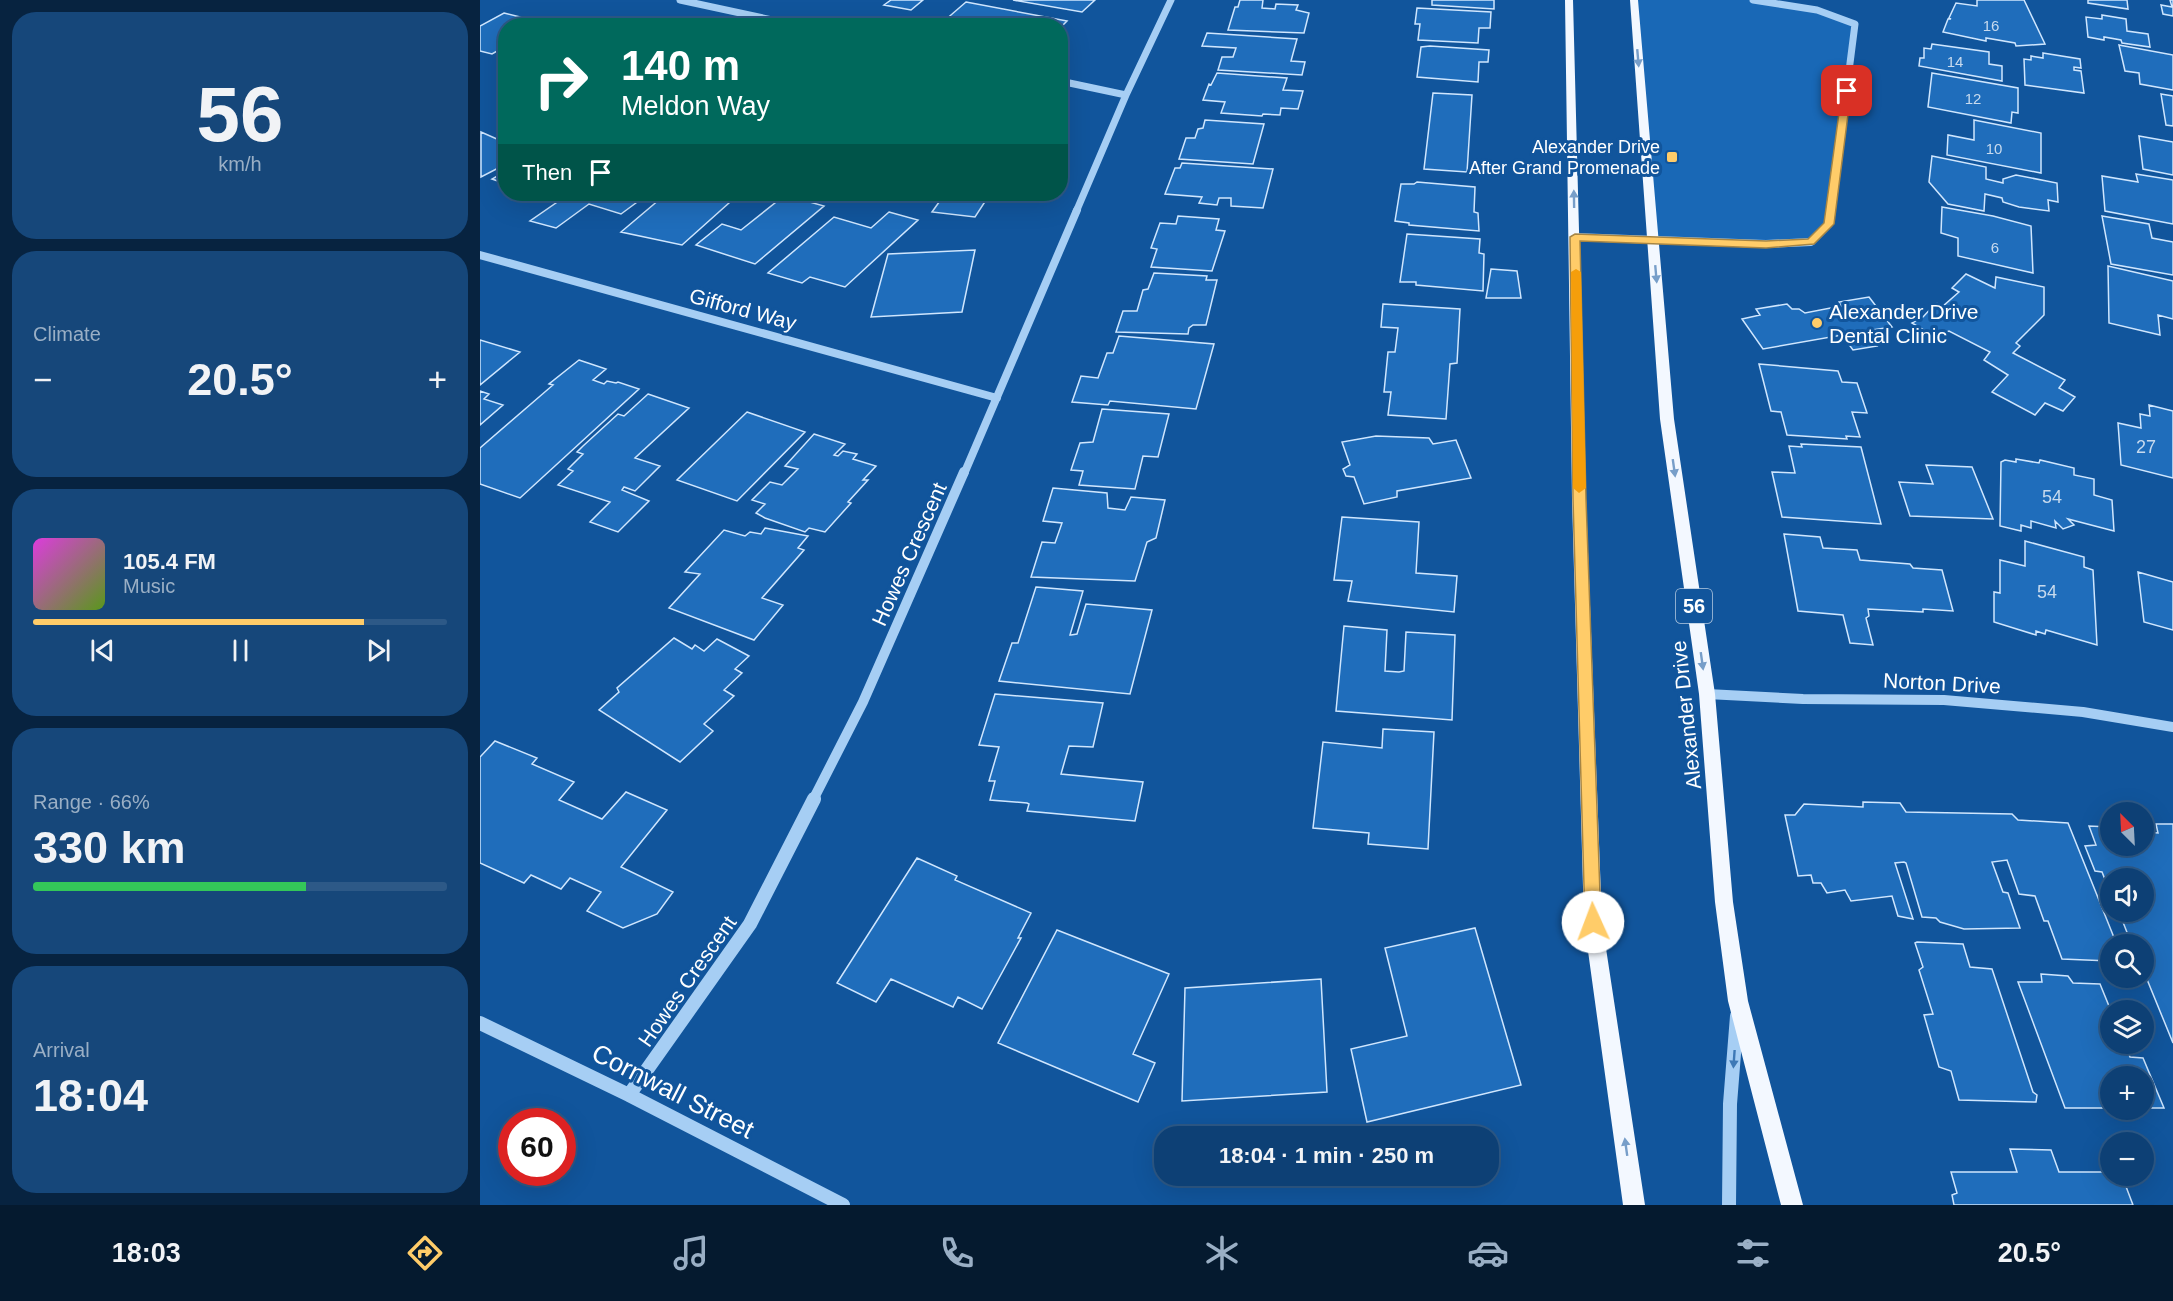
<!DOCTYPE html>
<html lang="en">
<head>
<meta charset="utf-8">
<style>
	body { margin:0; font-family:Arial,sans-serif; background:#16477a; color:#f1f3f6; height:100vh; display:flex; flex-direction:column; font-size:22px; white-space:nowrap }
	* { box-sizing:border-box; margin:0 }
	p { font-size:20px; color:#9aafc5 }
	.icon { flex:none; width:33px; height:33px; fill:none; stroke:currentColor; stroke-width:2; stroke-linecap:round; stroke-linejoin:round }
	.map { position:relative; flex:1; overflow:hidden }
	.drawer { display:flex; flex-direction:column; gap:12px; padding:12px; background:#072340; width:480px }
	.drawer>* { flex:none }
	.guide { position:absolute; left:18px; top:18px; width:570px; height:183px; border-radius:24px; box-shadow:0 6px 24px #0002,0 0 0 2px #2d5987; background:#00695c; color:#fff; overflow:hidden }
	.needle { width:39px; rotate:336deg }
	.controls { position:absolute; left:1620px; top:802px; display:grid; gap:12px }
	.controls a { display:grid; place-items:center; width:54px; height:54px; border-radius:50%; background:#0d4075; box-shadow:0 6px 24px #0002,0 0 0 2px #2d5987; font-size:30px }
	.speed { position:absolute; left:18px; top:1108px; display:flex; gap:12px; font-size:30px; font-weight:700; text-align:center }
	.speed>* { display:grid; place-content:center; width:78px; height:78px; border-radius:50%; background:#0d4075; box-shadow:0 6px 24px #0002,0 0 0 2px #2d5987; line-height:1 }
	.speed .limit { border:9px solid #d22; background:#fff; color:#111 }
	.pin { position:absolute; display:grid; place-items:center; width:51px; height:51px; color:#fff; margin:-26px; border-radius:12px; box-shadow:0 3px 9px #0006 }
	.me { position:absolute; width:66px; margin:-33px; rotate:358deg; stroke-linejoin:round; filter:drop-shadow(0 0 4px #0008) }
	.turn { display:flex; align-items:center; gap:21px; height:126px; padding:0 24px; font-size:27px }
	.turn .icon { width:78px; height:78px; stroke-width:2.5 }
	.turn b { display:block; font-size:42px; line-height:51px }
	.then { display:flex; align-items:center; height:57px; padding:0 24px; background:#0003; gap:12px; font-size:22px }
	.big { font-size:45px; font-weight:700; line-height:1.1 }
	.drawer .card { flex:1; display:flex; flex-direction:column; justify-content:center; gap:9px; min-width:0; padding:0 21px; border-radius:24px; background:#16477a }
	.drawer .dial { align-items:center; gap:0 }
	.dial b { font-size:78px; line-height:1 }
	.song { display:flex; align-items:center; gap:18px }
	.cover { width:72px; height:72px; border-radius:9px; background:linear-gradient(135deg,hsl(300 70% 55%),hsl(90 70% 35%)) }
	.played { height:6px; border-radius:3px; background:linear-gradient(90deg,#ffcc69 80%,#2d5987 80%) }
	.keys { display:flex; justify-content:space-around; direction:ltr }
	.heat { display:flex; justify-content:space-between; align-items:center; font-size:33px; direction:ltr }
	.charge { height:9px; border-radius:4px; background:linear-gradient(90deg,#34c759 66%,#2d5987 0) }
	.trip { position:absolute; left:674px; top:1126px; width:345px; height:60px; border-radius:24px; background:#0d4075; box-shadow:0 6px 24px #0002,0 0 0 2px #2d5987; font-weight:700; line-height:60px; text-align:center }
	.dock { display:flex; height:96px; justify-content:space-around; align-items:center; background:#051a2f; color:#9aafc5 }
	.dock .icon { width:42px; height:42px }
	.dock .selected { color:#ffcc69 }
	.dock b { font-size:27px; color:#f1f3f6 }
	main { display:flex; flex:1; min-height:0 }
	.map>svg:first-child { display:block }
</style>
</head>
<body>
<main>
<section class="drawer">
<div class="card dial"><b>56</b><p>km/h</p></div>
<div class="card"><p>Climate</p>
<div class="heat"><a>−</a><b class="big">20.5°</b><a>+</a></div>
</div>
<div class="card">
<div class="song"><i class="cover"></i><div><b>105.4 FM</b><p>Music</p></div></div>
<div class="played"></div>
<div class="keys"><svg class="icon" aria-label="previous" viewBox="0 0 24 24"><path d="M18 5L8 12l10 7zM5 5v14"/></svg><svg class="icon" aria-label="pause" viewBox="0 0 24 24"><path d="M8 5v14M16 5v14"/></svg><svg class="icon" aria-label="next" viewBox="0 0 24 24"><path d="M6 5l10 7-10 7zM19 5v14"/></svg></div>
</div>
<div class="card"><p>Range · 66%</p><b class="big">330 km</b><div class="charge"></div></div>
<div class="card"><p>Arrival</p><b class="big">18:04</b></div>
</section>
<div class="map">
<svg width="1693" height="1205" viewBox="0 0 1693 1205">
	<rect width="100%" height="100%" fill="#11559c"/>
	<path fill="#1968b6" d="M1154,0H1273L1337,10L1375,24L1349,224L1331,242L1173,239Z"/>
	<path fill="#1f6dbb" stroke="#cfe6fe" stroke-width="1.5" d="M411,0H443L431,10L404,5Z
		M533,0H615L602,12Z
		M760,0H783L782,8L795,9L796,4L818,5L816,10L829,13L824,33L748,30L755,7H758Z
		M952,0H1014V9L952,5Z
		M1497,0H1544L1565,44L1536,46L1535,43L1506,38V41L1463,32L1468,19H1471L1469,18L1476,3L1497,6Z
		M1608,0H1647L1648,9L1608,3Z
		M1690,0H1693V16L1683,14L1681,5L1692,7Z
		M486,2L587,21L580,28V26H486L464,21Z
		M937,8L1011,12L1010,28H999L998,43L938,40L940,24H935Z
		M24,13L65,23L61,26H26V46L12,54L0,51V26Z
		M1622,15L1646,19L1647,31L1668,34L1670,47L1642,43L1641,40L1624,37V40L1608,37L1606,17L1622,19Z
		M727,33L817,39L811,61L825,62L822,75L738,70L742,57H753L756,48L722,46Z
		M1452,44L1509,52V64L1522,66V81L1439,66L1440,58H1444V48L1451,49Z
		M1639,45L1693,55V90L1660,84L1659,73L1645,71Z
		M950,46L1009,50L1008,62H999L998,82L937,77L941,47Z
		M1563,53L1600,59L1601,68L1594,67V70L1601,71L1604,93L1545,85L1544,59L1551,60V56L1563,58Z
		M737,73L807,78L803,90L823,91L818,109L801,108L800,115L783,114L782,116L741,113L745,102L723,100L729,84L731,85Z
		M1452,73L1538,88V113L1532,112L1531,123L1448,107Z
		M953,93L992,95L987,172L944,169Z
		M1681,94L1693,96V126L1686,125Z
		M725,120L784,124L773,164L699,159L706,138H715L718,129L723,128Z
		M1494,120L1561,133V173L1467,155L1468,135L1494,140Z
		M1,132L26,143V164L1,177Z
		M1659,136L1693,142V175L1663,169Z
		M1452,156L1506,167V179L1523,183V179L1536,175L1577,183L1578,202L1568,200L1569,211L1539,207L1523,202L1522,198L1505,194L1504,211L1468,204L1449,182Z
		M702,163L793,169L783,208L751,206V198H739L737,205L719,203L722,197L685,194L695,168H700Z
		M26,171V184L12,179Z
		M1656,174L1693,180V224L1625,211L1622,176L1658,182Z
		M937,182L995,187L994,212L998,213L999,231L929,225V223L915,221L921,184H934Z
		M89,194H168L141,214L109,204L76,228L50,221Z
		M186,194H259L202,245L141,232Z
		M433,194H510L495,217L452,212L462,198Z
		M305,195L344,206L275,264L216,245L242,224L261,230Z
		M1462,207L1513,216L1551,226L1553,273L1478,256V238L1461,233Z
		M409,212L438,220L365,287L330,277L322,283L288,273L354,217L391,228Z
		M698,216L739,219L736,230L745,231L732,271L671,267L677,249L671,248L680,223L696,224Z
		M1622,216L1669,224L1672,238L1693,242V275L1631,264Z
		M927,234L1000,239L999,253L1004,254L1003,291L936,285V282H920Z
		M495,250L482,312L391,317L408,254Z
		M1628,266L1693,281V319L1678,315L1680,335L1629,323Z
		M1011,269L1037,271L1041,298H1006Z
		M674,273L727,276L726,280H737L726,325H713L709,328L708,334L636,332L643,311H657L663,290L668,289Z
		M1486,274L1515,288L1516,277L1564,287V315L1536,343L1540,346L1533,353L1585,380L1579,388L1595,397L1583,411L1565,403L1555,415L1512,392L1528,375L1504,360L1510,352L1469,331L1455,337L1432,323L1443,317L1456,303L1463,306L1479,292L1472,288Z
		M1389,297L1412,327L1385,331L1397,346L1373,350L1362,335L1283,349L1262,319L1280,315L1276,309L1307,304L1312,309H1319L1325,313L1361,306L1359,302Z
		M903,304L980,309L977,363L970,364L966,419L908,415L911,392H904L908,352H915L918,328L901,327Z
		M639,336L734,344L716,409L630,401L628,405L592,402L601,376L618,378L627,353H633Z
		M0,340L40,352L0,385Z
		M99,360L126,369L113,380L124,384L127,381L136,383L138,382L159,389L40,498L0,484V448L73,385L69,384Z
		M1279,364L1358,371L1362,382L1377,383L1387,413L1372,412L1380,437L1366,436L1367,439L1307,435L1301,412L1291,411Z
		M0,391L9,394L4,399L23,405L0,425Z
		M168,394L209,408L155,458L180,466L155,491L144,487L142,490L169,501L138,532L110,522L130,502L78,485L93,471L88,469L103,454L97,452L103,446L138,414L144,416Z
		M1669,405L1693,411V478L1641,465L1638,423L1661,428L1660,414L1670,416Z
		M622,409L689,414L678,457L663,456L655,489L599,485L603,471L591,470L600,443L613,442Z
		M267,412L325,432L257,501L197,480Z
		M334,434L365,444L354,455L358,456L363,451L377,454L373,459L396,466L383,480H388L368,502L371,503L345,532L329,528L325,532L285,518L276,513L285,504L272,500L290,482L302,485L318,469L305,466Z
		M896,436L949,438L953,444L976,440L991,478L917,491V497L884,504L874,477L866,476L863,469L870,465L862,442Z
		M1321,444L1381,447L1401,524L1302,517L1292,472L1315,473L1309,446L1322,447Z
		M1536,459L1559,463L1560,460L1594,468V475L1614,479V495L1632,500L1634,531L1588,519L1594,525L1583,529L1575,521L1576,528L1551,521V528L1541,525V531L1520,526L1521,462L1525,460L1536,462Z
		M1446,465L1492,467L1513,519L1430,516L1419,482L1453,484Z
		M573,488L627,493L628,508L645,510L651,497L685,500L676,538L667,542L655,581L551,577L562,542L575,543L582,523L563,521Z
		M862,517L939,522L936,573L977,576L974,612L868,601L872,581L854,580Z
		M285,528L328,536L318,548L324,550L282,598L303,605L274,640L189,608L220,574L205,572L244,530L265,536L270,532L281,534Z
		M1304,534L1340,537L1343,548L1377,550L1380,560L1430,564L1433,568L1462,570L1473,611L1443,609V612L1388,609L1389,616L1386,618L1393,645L1370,643L1363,615L1318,611Z
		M1545,541L1604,557V567L1613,570L1617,645L1566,630L1565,634L1556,631V635L1514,622V592L1520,593V560L1545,566Z
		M1658,572L1693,582V630L1664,622Z
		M556,587L603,591L590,635H591L597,634L606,604L672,610L650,694L519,681L532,643H538Z
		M864,626L907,630L905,671L919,672L924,671L926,632L975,635L972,720L856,711Z
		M194,638L212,649L215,645L224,651L237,639L269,656L255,669L262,673L244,690L254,696L224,724L233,731L200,762L119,710L139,692L137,688Z
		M515,694L623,703L613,747L589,746L581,774L663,782L655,821L547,811L549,804L547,803L510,800L515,781H509L519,747L499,745Z
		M903,729L954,732L948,849L888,844L889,833L833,828L843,742L902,748Z
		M15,741L57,758L52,764L94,782L79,800L122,819L146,792L187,810L141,867L193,892L177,914L143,928L107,911L121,892L90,878L81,889L51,875L44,883L0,863V757Z
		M1383,802L1420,803L1426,812L1532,814L1538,820L1588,823L1637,945H1630V961L1582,959L1568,921H1564L1555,896L1539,894L1527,860L1512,862L1523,892L1528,893L1540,928L1484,929L1460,922L1456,918L1442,917L1426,863L1424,862L1415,863L1433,919L1418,916L1412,896L1371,901L1365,890L1347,893L1341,883H1333L1331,875L1318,876L1305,815H1315L1324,804L1383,807Z
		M1676,824H1693V1043L1664,972V945H1652L1639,912H1664V879H1630V892L1622,872L1615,871L1605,846L1616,845L1609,826L1630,827V846H1664V832L1678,833Z
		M437,858L477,876L475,880L551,913L538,938H541L502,1009L478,997L473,1007L411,979L396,1002L357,983Z
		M995,928L1041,1085L887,1122L871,1049L927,1036L905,948Z
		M577,930L689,974L653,1054L675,1063L658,1102L518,1043Z
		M1437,942L1483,944L1490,967L1512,969L1553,1092L1557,1095L1556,1102L1479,1100L1471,1071L1459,1067L1444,1015L1453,1014L1439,970L1443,967L1435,943Z
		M1561,974L1588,976L1593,983L1620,984L1631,1011L1630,1044H1645L1650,1057L1663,1058L1684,1108H1664V1077H1630V1108H1585L1538,982H1562Z
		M841,979L847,1092L702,1101L705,988Z
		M1530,1149L1571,1150L1579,1172H1630V1176H1642L1653,1205H1474L1472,1195L1477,1193L1471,1172H1537Z"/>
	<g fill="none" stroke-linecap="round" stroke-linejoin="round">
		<path stroke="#a6cef4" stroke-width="7" d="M200,0L320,26
			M1273,0L1337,10L1375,24L1351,212
			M580,81L646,95
			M596,212L646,95L691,0"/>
		<path stroke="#a6cef4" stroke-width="8" d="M1095,237L1286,244L1331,242L1349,224L1351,210
			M0,255L517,398
			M484,474L597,210"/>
		<path stroke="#a6cef4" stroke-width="10" d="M1227,694L1323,699L1464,700L1603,712L1693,727
			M333,800L383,702L484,472"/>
		<path stroke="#a6cef4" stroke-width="14" d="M0,1023L149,1095L363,1205
			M149,1095L270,924L334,799
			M1249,1205L1250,1104L1257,1016"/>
		<path fill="#f3f8ff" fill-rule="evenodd" d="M1085,0H1093L1106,499L1122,922L1165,1205H1143L1104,922L1092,499Z
			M1150,0H1158L1194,419L1235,694L1253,902L1268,1001L1323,1205H1301L1248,1001L1235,902L1219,694L1180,419Z"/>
	</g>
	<defs><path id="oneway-solid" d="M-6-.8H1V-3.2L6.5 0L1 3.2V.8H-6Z" transform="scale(1.5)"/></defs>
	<g fill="#779ec9">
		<use href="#oneway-solid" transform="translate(1158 58) rotate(85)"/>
		<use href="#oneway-solid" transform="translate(1094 199) rotate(-91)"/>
		<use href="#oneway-solid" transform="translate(1176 274) rotate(85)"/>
		<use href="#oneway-solid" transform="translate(1194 468) rotate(82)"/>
		<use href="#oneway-solid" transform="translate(1222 661) rotate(82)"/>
		<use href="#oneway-solid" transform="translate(1146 1147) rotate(-98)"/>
	</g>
	<use fill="#3e79b6" href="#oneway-solid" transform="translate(1254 1059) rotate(94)"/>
	<path fill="#ffcc69" stroke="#a68544" stroke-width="1.5" d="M1367,88L1371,91L1354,224L1334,244L1286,248L1100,241L1106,499L1121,922L1119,928L1113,931L1107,928L1105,922L1093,499L1090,237L1095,234L1286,241L1328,239L1344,223L1362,91Z"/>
	<path fill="#f59e0b" d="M1096,269L1101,272L1106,488L1099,493L1093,488L1091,272Z"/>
	<g fill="#ffcc69" stroke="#11559c" stroke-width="2">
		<rect x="1186" y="151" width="12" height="12" rx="3"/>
		<circle cx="1337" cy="323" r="6"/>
	</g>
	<g text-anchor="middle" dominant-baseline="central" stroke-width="6" stroke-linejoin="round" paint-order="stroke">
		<g font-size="15" fill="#c7daee">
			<text x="1511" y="25">16</text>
			<text x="1475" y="61">14</text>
			<text x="1493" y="98">12</text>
			<text x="1514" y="148">10</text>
			<text x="1515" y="247">6</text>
		</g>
		<g font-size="18" fill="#fff" stroke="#11559c" text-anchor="end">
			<text x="1180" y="147">Alexander Drive<tspan x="1180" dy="21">After Grand Promenade</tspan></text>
		</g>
		<g font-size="18" fill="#c7daee">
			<text x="1666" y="447">27</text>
			<text x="1572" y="497">54</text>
			<text x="1567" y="592">54</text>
		</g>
		<rect fill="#11559c" stroke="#b8cce1" stroke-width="1.5" x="1196" y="589" width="36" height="34" rx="4.5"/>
		<g font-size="20" font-weight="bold" fill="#fff">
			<text x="1214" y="606">56</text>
		</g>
		<g font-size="21" fill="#fff" stroke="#11559c">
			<text transform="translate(263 309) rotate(15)">Gifford Way</text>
			<text transform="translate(429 554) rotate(-66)">Howes Crescent</text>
			<text transform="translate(1462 683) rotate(3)">Norton Drive</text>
			<text transform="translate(1206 715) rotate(-96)">Alexander Drive</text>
			<text transform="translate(207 981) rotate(-55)">Howes Crescent</text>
		</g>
		<g font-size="21" fill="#fff" stroke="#11559c" text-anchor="start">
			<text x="1349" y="311">Alexander Drive<tspan x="1349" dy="24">Dental Clinic</tspan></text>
		</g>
		<g font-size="26" fill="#fff" stroke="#11559c">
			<text transform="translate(193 1091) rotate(27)">Cornwall Street</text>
		</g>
	</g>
</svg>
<div class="controls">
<a><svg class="needle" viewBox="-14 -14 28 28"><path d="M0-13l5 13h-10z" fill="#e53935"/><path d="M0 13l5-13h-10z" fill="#9aafc5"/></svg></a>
<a><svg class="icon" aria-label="sound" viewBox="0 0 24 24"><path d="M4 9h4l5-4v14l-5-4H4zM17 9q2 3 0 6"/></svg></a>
<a><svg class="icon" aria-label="search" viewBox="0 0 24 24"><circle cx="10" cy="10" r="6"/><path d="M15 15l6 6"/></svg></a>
<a><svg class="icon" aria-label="layers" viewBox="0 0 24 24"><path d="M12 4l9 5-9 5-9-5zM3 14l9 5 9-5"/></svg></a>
<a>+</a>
<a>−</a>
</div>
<div class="speed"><div class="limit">60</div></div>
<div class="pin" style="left:1367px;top:91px;background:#d93025"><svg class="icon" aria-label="arrive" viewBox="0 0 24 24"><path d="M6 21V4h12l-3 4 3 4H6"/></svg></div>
<svg class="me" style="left:1113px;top:922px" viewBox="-20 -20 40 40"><circle r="19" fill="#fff"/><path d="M0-13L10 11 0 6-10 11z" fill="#ffcc69"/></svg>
<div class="trip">18:04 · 1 min · 250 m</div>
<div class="guide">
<div class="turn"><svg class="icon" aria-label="right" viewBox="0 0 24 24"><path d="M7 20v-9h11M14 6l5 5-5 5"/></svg><div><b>140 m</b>Meldon Way</div></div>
<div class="then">Then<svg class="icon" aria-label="arrive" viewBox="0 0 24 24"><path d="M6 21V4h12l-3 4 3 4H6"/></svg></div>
</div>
</div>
</main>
<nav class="dock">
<b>18:03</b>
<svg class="icon selected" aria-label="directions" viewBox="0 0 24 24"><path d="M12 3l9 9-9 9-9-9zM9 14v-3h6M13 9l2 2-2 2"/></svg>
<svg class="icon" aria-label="music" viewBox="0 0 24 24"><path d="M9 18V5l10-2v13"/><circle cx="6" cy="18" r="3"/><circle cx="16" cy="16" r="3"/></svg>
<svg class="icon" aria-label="phone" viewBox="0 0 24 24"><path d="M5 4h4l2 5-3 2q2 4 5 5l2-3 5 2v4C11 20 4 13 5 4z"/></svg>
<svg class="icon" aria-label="climate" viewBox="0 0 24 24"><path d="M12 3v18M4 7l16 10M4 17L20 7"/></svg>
<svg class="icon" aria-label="car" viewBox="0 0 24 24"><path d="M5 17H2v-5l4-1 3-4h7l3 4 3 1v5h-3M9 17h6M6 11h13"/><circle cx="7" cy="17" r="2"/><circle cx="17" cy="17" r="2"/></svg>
<svg class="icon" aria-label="filters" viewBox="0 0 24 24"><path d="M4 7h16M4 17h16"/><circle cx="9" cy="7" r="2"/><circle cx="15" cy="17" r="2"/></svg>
<b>20.5°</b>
</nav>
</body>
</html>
